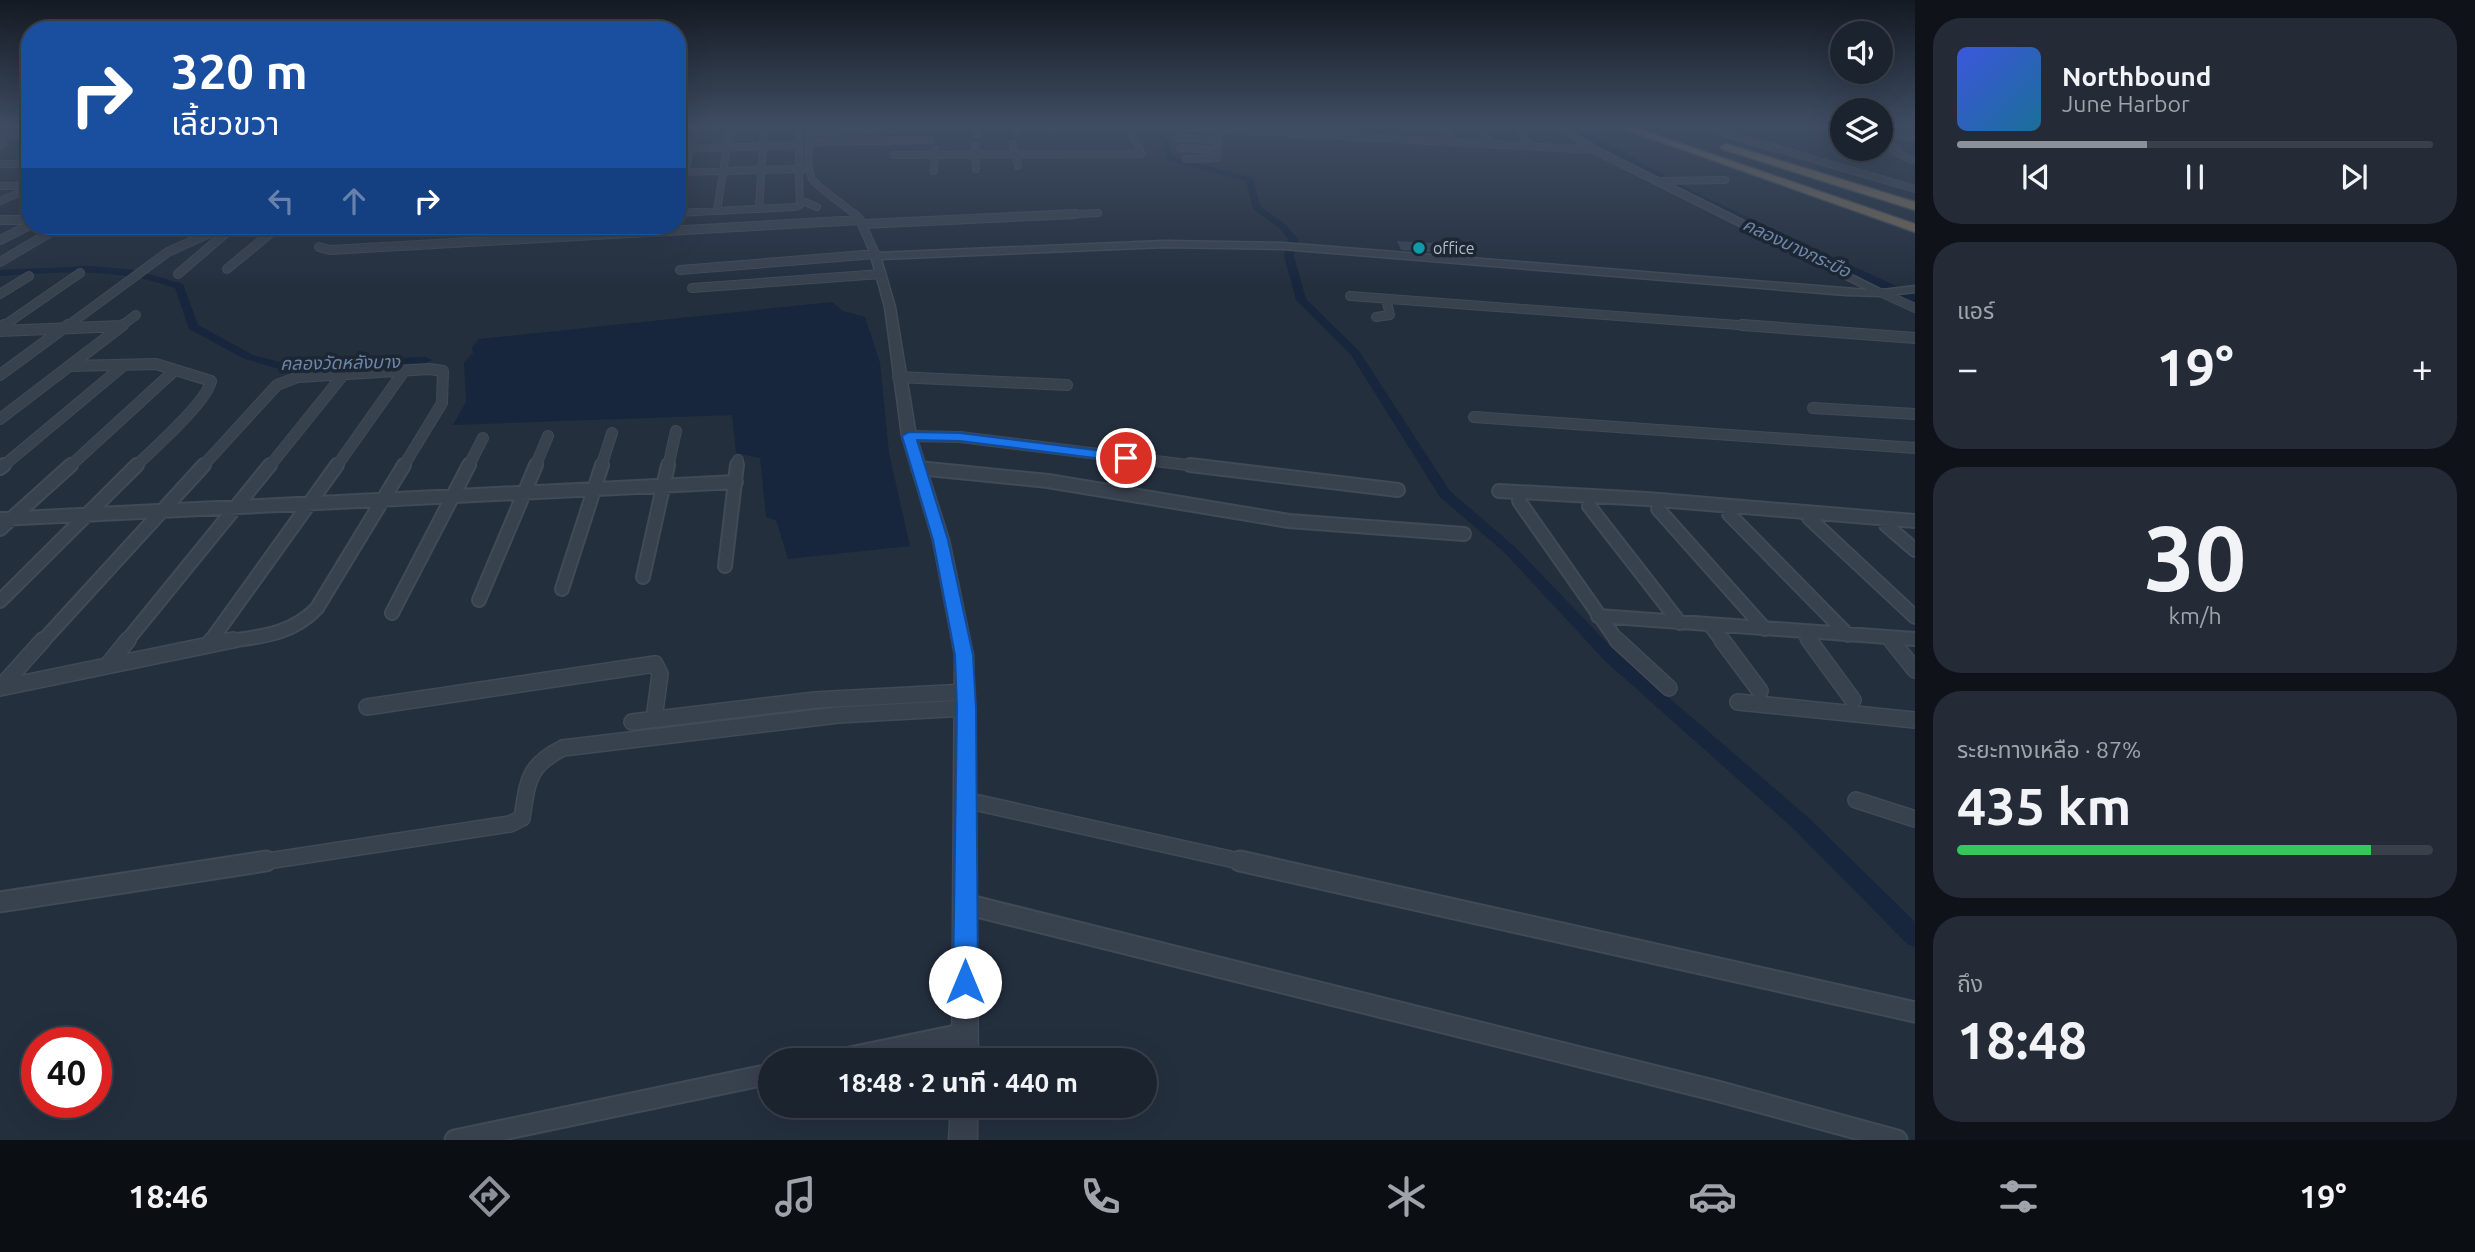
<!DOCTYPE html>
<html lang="th">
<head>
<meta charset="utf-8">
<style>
	body { margin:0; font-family:Ubuntu,"Noto Sans Thai",sans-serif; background:#242b36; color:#f1f3f6; height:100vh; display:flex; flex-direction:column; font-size:26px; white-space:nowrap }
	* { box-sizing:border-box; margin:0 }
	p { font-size:23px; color:#a0a4aa }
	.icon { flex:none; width:38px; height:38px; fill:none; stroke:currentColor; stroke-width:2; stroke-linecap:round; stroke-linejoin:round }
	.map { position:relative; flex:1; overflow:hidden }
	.drawer { display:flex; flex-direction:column; gap:18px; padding:18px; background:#0f1319; width:560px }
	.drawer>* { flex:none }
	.top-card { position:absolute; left:21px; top:21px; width:665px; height:214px; border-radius:28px; box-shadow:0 7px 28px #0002,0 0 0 2px #39404a; background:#1a4fa0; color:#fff; overflow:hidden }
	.buttons { position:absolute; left:1830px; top:21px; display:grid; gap:14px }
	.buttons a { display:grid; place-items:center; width:63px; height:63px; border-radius:50%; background:#1b232e; box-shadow:0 7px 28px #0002,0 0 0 2px #39404a; font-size:35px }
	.speed { position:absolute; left:21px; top:1027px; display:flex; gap:14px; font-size:35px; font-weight:700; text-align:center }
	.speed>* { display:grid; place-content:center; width:91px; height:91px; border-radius:50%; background:#1b232e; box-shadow:0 7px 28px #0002,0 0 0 2px #39404a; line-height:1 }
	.speed .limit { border:10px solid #d22; background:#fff; color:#111 }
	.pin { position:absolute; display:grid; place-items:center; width:60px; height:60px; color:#fff; margin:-30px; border:4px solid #fff; border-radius:50%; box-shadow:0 2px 7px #0007 }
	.me { position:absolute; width:77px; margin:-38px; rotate:0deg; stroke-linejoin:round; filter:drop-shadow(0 0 5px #0008) }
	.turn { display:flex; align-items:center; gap:24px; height:147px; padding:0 35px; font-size:32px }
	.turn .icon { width:91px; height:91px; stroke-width:2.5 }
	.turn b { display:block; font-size:49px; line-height:60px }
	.lanes { display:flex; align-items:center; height:66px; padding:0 35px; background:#0003; justify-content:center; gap:35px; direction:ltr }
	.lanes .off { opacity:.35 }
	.big { font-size:52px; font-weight:700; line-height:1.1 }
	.drawer .widget { flex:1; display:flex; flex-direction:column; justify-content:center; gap:10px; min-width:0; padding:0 24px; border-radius:28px; background:#242b36 }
	.drawer .dial { align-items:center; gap:0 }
	.dial b { font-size:91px; line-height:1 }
	.song { display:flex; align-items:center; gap:21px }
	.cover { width:84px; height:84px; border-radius:10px; background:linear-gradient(135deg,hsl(230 70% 55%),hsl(200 70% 35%)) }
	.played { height:7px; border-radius:4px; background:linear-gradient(90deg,#8c9099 40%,#39404a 40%) }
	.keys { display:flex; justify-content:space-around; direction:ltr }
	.heat { display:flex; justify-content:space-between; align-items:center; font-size:38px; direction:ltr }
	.charge { height:10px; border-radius:5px; background:linear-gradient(90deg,#34c759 87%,#39404a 0) }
	.trip { position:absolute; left:758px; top:1048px; width:399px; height:70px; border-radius:35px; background:#1b232e; box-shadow:0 7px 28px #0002,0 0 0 2px #39404a; font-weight:700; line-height:70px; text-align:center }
	.dock { display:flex; height:112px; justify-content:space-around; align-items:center; background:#0b0e12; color:#a0a4aa }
	.dock .icon { width:49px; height:49px }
	.dock .selected { color:#8c9099 }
	.dock b { font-size:32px; color:#f1f3f6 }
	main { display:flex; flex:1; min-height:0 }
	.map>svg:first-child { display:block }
</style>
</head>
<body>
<main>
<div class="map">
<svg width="1915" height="1140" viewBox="0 0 1915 1140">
	<rect width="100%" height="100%" fill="#242f3e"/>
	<path fill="#17263c" d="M832,302L843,311L865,317L880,363L889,453L910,546L788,559L776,520L766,517L760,458L736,453L732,415L453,425L466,402L464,362L473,353L472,347L479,339Z"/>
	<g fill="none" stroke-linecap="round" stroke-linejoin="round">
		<path fill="#17263c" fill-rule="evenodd" d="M1157,127H1163L1173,157L1253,178L1260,206L1286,225L1298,239L1294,256L1306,299L1359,351L1450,491L1515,547L1617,653L1809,818L1915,922V947L1907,944L1795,830L1605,661L1505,553L1440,497L1351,355L1296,300L1284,256L1288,239L1280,229L1253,209L1246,181L1167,160Z
			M91,266L134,270L183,284L198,325L253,355L280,362L426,357L432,360L426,363L279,369L245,359L189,329L175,288C117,267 60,272 0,276V270Z"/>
		<path fill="#17263c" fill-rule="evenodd" d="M1564,127H1577L1701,195L1915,295V307L1692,201L1607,155Z"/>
	</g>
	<path fill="#364354" d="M1397,241L1434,243L1440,253L1401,250Z"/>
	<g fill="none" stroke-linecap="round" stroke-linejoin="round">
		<path stroke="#3a4453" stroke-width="6" stroke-dasharray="6 2.5" stroke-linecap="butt" d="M831,127H841"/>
		<g stroke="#414a57" stroke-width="8">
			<path id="minor-far5" d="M799,127V162
				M810,127C810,142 805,165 812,179C816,186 846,206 856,216
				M977,127V134
				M1015,127L1017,132
				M1052,127L1053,131
				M1175,127L1595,150
				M1444,127L1454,142
				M1479,127L1492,144
				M1532,127L1536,129
				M1703,127L1915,189
				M1519,131L1530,146
				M810,132L899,129
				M2,134L30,133
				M1881,136L1915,137
				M1176,138L1217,140
				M811,142L930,140
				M1881,142L1898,149L1893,151L1912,160
				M0,143H3L0,145
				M1013,144L1018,166
				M975,146L976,169
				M1180,148L1217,150
				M677,149L799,145
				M894,155L1142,154L1128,127
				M1186,159L1217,158L1218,129
				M0,164H23
				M934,171L935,150
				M677,172L806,169
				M1659,181L1725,180
				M0,186H28
				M800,200L817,207
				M0,201L30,188
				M677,202L696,127
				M759,209L764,128
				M717,211L730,127
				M677,213L795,207L800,205L799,174
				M1039,216L1098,213"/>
		</g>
		<g stroke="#414a57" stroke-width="10">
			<path id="minor-far4" d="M854,214L860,220L876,256
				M0,220H30
				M863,224L1076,214
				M360,229L363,226
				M315,231L321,226
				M0,240L30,225
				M319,247L330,250L860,220
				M0,262L61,226
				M227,269L279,226
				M680,270L876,254
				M178,274L234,226
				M692,288L881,274
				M1882,293L1915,308
				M0,294L29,276
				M1350,296L1765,327
				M1376,317L1390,315L1386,299
				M2,327L80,273
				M66,327L168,252L225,226
				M101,327L122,326
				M120,327L136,315"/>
		</g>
		<g stroke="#414a57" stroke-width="12">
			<path id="minor-far3" d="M1742,325L1915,338
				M0,328L4,325
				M0,331L122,326
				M70,366L156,364L211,381C207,402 152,450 135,467
				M0,375L68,325
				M898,377L1067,385
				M1813,408L1915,414
				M1474,417L1915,448
				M0,419L123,325
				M909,436L960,437L1204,467
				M2,467L123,366
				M69,467L175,370
				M202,467L277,385L298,377L429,369L443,371L442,403L403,467
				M269,467L343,375
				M336,467L404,371
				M468,467L483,438
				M535,467L548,436
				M601,467L612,433
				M668,467L676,431
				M737,467L738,460"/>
		</g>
		<g stroke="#414a57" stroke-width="16">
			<path id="minor-far2" d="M1190,465L1398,490
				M0,468L4,465
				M918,468L1048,481L1289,521L1464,534
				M1499,491L1647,499L1915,521
				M1519,501L1618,642
				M1589,506L1680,623
				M1658,509L1765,629
				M1729,514L1848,635
				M1809,518L1915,617
				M0,519L736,482
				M1886,525L1915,550
				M0,529L71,465
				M725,566L737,465
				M643,577L668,465
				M562,589L602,465
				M479,600L536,465
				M0,601L137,465
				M392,613L469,465
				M1598,616L1915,639
				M1710,625L1723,642
				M1803,632L1811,642
				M1889,638L1892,642
				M42,642L204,465
				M126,642L270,465
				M210,642L337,465
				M221,642C257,637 291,636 317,608L404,465"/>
		</g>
		<g stroke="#414a57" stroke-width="18">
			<path id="minor-far1" d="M43,640L0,688L233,640
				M1617,640L1669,688
				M1722,640L1760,691
				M1809,640L1853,700
				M1891,640L1915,670
				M209,644L212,640
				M107,666L128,640
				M1738,702L1915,720
				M367,707L655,664L660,674L654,719
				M632,722L815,700L966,692
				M965,800L1248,863
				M1856,800L1915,819
				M254,863L510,824L522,818C528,781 527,766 563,748L838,715L966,708"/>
		</g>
		<g stroke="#414a57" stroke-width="23">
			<path id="minor" d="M1240,861L1915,1012
				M0,902L266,861
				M965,904L1717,1091L1897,1140
				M836,1060L966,1033
				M455,1140L770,1074"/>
		</g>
		<g stroke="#414a57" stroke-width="3">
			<path id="tertiary" d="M1555,127H1562L1598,148L1882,290L1915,286V292L1882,296L1846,295L1283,249L1164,247L881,259L895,307L916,436L949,540L973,655L978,1060H952L955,655L933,540L902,436L885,307L871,256L876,253L1164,241L1283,243L1868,290L1592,152Z
				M951,1106H977V1140H949Z"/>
		</g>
		<g stroke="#434c59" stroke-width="3">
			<path id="motorway" d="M1619,127H1632L1915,224V232Z
				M1726,144L1915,202V210L1722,149L1721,147Z"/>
		</g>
		<use href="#minor-far5" stroke="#38414e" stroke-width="6"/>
		<use href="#minor-far4" stroke="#38414e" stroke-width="8"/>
		<use href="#minor-far3" stroke="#38414e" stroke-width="10"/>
		<use href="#minor-far2" stroke="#38414e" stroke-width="12"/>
		<use href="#minor-far1" stroke="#38414e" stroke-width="15"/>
		<use href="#minor" stroke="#38414e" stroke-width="19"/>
		<use href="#tertiary" fill="#38414e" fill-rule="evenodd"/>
		<use href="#motorway" fill="#746855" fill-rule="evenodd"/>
	</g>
	<linearGradient id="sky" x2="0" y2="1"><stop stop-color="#141a22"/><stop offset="0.44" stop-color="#3f4d63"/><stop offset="1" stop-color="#3f4d63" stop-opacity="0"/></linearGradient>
	<rect width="1915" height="286" fill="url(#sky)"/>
	<path fill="#1a73e8" stroke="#114b97" stroke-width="2" d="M909,432L960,433L1126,454L1133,458L1126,462L960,441L917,440L948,540L973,655L976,708L978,982L974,989L965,993L957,989L953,982L957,708L955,655L933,540L902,436Z"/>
	<circle fill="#0f9aa8" stroke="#1d2633" stroke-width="2.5" cx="1419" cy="248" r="7"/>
	<g text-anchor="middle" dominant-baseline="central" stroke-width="7" stroke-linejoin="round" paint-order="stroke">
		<g font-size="16" fill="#b4bcc9" stroke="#1d2633" text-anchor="start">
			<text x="1433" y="248">office</text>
		</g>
		<g font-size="18" font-style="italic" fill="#6d86a8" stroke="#1d2633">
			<text transform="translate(1797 247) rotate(25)">คลองบางกระบือ</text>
			<text transform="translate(340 362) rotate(-1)">คลองวัดหลังบาง</text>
		</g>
	</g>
</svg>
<div class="buttons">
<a><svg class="icon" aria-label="sound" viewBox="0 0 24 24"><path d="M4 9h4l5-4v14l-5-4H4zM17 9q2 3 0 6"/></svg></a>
<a><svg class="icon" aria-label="layers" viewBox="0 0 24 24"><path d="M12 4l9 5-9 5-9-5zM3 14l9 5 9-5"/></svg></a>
</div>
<div class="speed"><div class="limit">40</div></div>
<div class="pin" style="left:1126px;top:458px;background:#d93025"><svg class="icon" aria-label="arrive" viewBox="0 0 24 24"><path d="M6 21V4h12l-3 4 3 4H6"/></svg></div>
<svg class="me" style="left:965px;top:982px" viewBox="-20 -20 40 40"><circle r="19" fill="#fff"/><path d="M0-13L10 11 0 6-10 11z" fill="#1a73e8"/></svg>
<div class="trip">18:48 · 2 นาที · 440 m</div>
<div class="top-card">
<div class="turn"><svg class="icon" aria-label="right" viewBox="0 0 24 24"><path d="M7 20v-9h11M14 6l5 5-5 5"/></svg><div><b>320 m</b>เลี้ยวขวา</div></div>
<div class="lanes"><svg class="icon off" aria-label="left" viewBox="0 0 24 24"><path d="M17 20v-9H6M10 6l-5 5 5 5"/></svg><svg class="icon off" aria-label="ahead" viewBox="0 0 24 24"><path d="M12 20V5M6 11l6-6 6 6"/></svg><svg class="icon" aria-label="right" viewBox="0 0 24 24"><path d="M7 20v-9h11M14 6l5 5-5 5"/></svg></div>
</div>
</div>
<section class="drawer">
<div class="widget">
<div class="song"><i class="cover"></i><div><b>Northbound</b><p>June Harbor</p></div></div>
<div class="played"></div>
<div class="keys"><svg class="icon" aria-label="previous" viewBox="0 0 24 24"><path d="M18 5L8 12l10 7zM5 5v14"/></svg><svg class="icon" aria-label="pause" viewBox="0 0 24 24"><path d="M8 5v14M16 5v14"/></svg><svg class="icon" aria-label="next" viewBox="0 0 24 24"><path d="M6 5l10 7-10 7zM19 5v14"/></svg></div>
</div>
<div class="widget"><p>แอร์</p>
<div class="heat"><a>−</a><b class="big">19°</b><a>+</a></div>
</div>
<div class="widget dial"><b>30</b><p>km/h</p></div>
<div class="widget"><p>ระยะทางเหลือ · 87%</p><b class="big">435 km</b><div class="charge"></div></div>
<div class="widget"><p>ถึง</p><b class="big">18:48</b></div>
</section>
</main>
<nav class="dock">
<b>18:46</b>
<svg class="icon selected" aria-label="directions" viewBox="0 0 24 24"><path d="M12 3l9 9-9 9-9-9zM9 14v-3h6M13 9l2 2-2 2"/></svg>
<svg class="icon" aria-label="music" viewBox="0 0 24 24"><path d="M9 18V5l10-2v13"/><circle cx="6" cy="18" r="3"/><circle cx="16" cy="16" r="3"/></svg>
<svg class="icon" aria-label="phone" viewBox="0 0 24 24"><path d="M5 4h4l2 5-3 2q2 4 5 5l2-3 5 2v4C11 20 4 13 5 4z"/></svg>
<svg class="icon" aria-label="climate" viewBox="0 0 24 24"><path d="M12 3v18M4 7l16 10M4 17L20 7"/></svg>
<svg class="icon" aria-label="car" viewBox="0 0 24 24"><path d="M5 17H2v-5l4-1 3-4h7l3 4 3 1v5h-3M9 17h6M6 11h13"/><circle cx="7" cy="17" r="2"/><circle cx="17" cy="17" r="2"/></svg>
<svg class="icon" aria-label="filters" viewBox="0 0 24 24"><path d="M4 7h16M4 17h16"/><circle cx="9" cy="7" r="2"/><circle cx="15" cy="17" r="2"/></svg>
<b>19°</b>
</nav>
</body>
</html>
